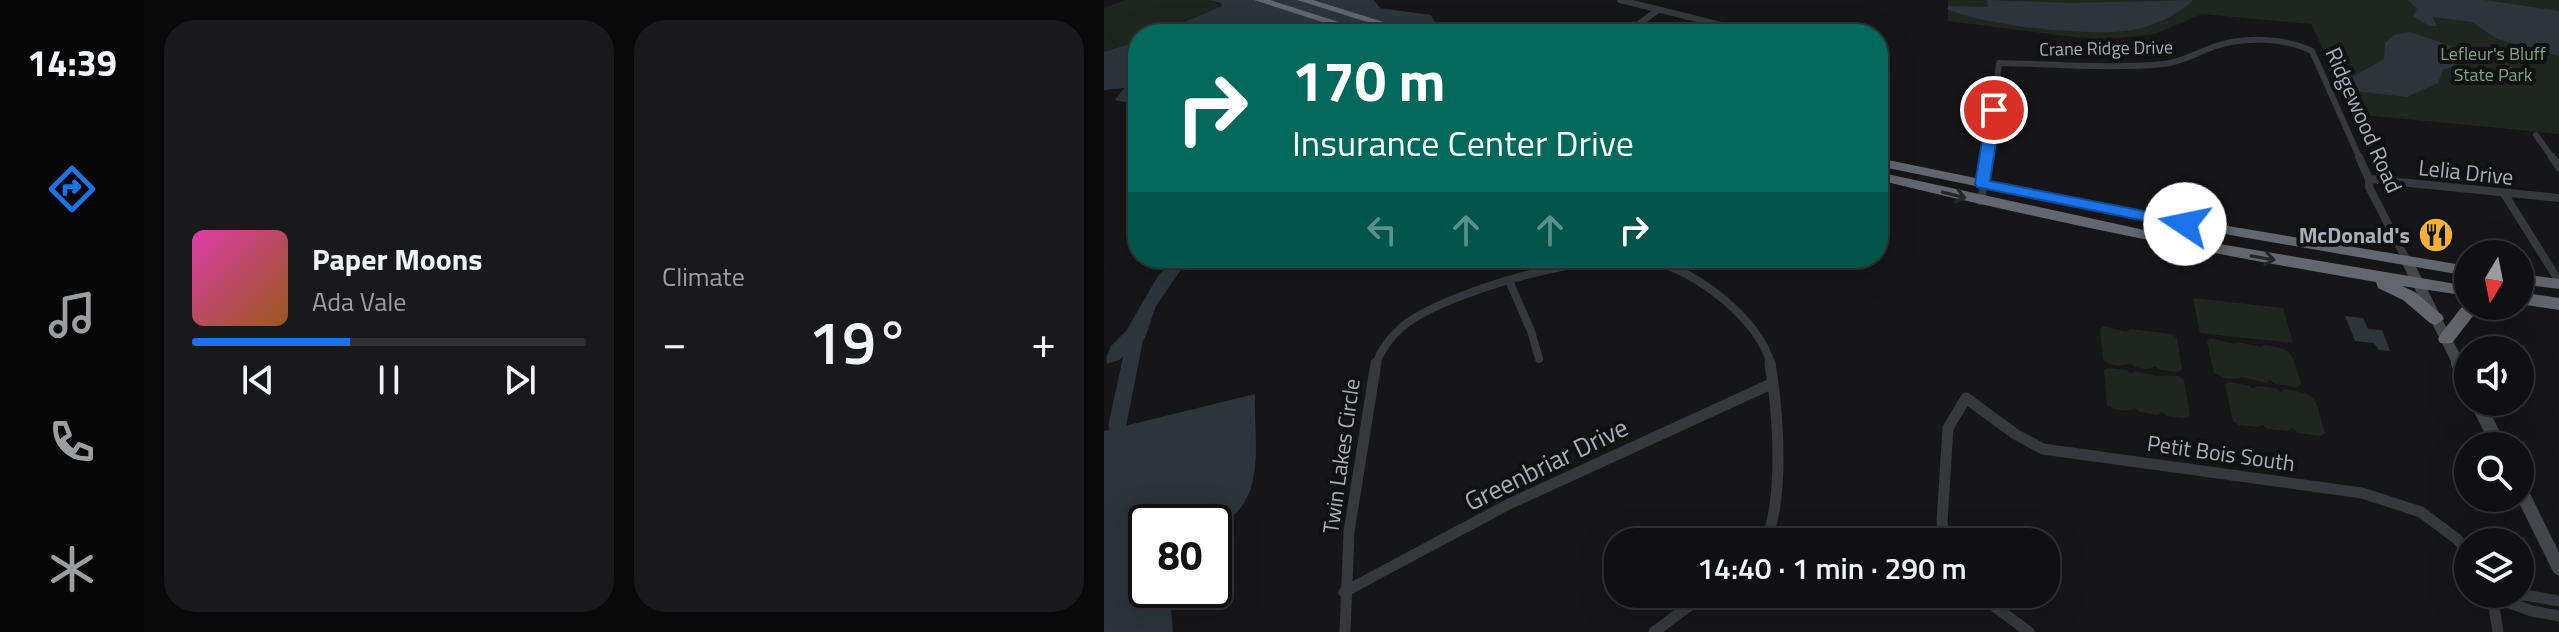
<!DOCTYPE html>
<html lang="en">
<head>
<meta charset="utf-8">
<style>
	body { margin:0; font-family:"Titillium Web",sans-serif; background:#19191b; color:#f1f3f6; height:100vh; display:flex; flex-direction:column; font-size:30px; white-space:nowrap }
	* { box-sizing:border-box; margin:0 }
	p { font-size:26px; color:#9c9d9f }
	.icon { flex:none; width:44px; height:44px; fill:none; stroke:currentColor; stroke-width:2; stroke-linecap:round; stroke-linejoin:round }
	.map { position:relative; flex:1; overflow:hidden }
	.sheet { display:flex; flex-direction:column; gap:20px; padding:20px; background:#09090a; width:960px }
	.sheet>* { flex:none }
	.hud { position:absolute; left:24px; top:24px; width:760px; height:244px; border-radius:32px; box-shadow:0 8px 32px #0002,0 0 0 2px #303032; background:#00695c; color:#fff; overflow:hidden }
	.needle { width:52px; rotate:190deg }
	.tools { position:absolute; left:1350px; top:240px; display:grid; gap:16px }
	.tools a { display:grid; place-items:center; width:80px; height:80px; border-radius:50%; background:#101012; box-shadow:0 8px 32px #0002,0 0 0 2px #303032; font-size:40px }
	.speed { position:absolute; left:24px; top:504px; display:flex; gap:16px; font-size:40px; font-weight:700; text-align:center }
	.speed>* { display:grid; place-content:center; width:104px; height:104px; border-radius:50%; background:#101012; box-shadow:0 8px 32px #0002,0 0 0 2px #303032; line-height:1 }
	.speed .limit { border:4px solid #111; border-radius:12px; background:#fff; color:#111 }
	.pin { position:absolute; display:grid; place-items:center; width:68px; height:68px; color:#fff; margin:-34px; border:4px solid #fff; border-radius:50%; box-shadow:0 2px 8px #0007 }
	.me { position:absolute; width:88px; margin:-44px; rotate:281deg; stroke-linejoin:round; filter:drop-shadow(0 0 6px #0008) }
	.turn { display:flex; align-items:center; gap:28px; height:168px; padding:0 32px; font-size:36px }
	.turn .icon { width:104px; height:104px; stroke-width:2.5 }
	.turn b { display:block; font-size:56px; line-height:68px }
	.lanes { display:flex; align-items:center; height:76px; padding:0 32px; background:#0003; justify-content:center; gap:40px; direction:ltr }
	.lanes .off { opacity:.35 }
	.big { font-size:60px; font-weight:600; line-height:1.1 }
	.sheet .card { flex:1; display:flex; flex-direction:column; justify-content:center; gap:12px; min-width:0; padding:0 28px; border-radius:32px; background:#19191b }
	.song { display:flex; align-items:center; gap:24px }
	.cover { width:96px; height:96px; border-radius:12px; background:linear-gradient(135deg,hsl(320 70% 55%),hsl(30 70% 35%)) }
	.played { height:8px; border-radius:4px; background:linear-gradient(90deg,#1a73e8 40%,#303032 40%) }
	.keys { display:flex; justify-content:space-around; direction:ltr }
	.heat { display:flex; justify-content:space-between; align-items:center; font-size:44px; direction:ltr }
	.sheet .tiles { flex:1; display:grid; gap:20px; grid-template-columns:repeat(2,1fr) }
	.trip { position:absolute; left:500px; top:528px; width:456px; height:80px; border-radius:32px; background:#101012; box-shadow:0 8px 32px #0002,0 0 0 2px #303032; font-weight:600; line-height:80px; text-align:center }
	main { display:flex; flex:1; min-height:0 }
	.dock { display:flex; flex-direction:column; width:144px; justify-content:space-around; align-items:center; background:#060607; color:#9c9d9f }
	.dock .icon { width:56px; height:56px }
	.dock .on { color:#1a73e8 }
	.dock b { font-size:36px; color:#f1f3f6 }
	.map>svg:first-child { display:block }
</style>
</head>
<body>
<main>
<nav class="dock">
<b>14:39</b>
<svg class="icon on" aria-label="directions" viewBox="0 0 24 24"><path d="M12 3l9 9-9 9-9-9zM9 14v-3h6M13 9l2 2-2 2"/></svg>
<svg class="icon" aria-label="music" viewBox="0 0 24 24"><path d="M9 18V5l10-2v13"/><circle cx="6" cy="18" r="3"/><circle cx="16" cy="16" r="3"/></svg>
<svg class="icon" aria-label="phone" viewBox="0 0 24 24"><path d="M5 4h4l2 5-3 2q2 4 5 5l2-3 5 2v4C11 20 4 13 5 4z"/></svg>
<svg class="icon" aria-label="climate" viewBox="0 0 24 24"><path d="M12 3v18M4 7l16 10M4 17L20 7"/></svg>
</nav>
<section class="sheet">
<div class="tiles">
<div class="card">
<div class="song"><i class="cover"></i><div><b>Paper Moons</b><p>Ada Vale</p></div></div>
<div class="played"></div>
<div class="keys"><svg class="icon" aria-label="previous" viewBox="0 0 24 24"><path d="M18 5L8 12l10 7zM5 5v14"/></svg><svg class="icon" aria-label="pause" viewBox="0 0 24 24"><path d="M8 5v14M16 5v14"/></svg><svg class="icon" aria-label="next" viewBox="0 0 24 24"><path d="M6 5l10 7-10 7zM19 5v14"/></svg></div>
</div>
<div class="card"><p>Climate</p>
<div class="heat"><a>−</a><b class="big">19°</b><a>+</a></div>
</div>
</div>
</section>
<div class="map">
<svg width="1455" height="632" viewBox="0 0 1455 632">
	<rect width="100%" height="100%" fill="#161618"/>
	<path fill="#1e261f" d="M21,0H105L118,6L52,34H34V41L0,52V8Z
		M844,0H1455V134L1250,114L1207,24L1098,14L1051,34L994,40L844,21Z
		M1089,298L1179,308L1189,343L1096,333Z
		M1000,326L1022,332L1026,329L1067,334L1073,338L1078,369L1074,372L1056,370L1051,366C1044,371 1032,369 1026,363C1018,368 1005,365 999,360L996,329Z
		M1107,338L1130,344L1134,342L1157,347L1160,345C1192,349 1188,355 1197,384L1193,387L1171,384L1166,380L1162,383L1138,377C1130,381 1117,378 1110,373L1103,341Z
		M1004,368L1023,370L1027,374L1031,371L1053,376H1075L1080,380L1086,415L1082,418L1063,416L1058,412L1054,415L1036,412L1031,408C1024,413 1010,410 1003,405L1000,370Z
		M1125,382L1144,385L1149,389L1153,386L1172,388L1177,392L1181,389C1217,394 1211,400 1221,433L1217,436L1194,433L1188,428L1184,431L1164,429L1158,425L1154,427L1134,425L1129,421L1121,385Z"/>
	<path fill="#2c353c" d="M105,0H270L276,8L327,15L332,24L318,34H52L118,6L116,3Z
		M883,0L968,3L1089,0C1073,16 1045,28 1022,31C979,36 883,26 843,9L845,6L881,7L884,6Z
		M1304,0H1380L1455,11V56L1393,39L1368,22L1329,17L1333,26H1325L1309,16L1313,9Z
		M1306,32L1353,48L1348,57L1352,65L1339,70L1334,83L1303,97L1257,92L1245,84V79L1280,59L1281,43L1290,35Z
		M34,41V105L11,100L20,88L0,90V52Z
		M70,258H85L52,306L41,338L15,360L3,364L2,358L7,346L22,331L54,276Z
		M1241,316L1259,318L1264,329L1278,330L1286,351L1275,350L1270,343L1251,341Z
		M151,394C149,444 166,502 110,528V522H42V590H57L67,606L69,632H0V431Z"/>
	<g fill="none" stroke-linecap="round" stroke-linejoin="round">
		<path fill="#2c353c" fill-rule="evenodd" d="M33,324L41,330L22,426L19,431L13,433L7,431L4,426L25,330Z"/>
		<path stroke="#37383d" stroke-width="6" d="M516,0L654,34
			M521,34L554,10
			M1432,135L1449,159
			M884,159L895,63C950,64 1005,69 1060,64C1079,62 1094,52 1112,46C1140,36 1181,38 1208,51L1256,159"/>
		<path stroke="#37383d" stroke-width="8" d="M1255,157L1265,179V187L1303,261
			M1448,157L1455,167
			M1265,179L1455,198
			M1401,195L1455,281
			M877,201L884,157
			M406,283L427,331L435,359
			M271,365C277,350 286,337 299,326C343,291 493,249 548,261C592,270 657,321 667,365"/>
		<path stroke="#37383d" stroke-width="11" d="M661,542C681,499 674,411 666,363
			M840,542L838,521L844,428L862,398L911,434L939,449L1258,493L1317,512L1353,539L1364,552
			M240,592L405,504L667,384
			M874,594L925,632
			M1388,594L1394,632
			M1397,596L1421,595L1455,601
			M1389,597L1428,611L1455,616
			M241,632L245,532L272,363
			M550,632L601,594"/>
		<path stroke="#45474d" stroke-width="11" d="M1303,261L1355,365"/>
		<path stroke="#45474d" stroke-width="14" d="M1354,363L1364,383
			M1373,402L1395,446
			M1416,489L1455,568"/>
		<path fill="#63666e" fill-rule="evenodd" d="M150,0H166L272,34H256Z
			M193,0H209L318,34H302Z
			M774,158L1028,210L1364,266V276L1028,218L774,166Z
			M774,172L1068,236L1364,286V296L1298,286L1311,292L1338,315L1340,319L1332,325L1326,323L1299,300L1274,288L1272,282C1105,254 939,220 774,180Z
			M1416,274L1455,279V289L1416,284Z
			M1416,292L1455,298V310L1416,304Z
			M1364,305L1383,306L1369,316L1348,343H1336L1334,339L1336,335L1357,308Z"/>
	</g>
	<defs><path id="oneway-shaft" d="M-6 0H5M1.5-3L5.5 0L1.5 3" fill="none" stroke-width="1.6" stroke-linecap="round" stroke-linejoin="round" transform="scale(2)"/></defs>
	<g stroke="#26262a">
		<use href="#oneway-shaft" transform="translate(850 195) rotate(14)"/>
		<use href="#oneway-shaft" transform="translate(1159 258) rotate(10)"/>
	</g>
	<path fill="#1a73e8" stroke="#114b97" stroke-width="2" d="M890,106L897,110L886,181L1081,219L1089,224L1081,229L873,187L871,184L883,110Z"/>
	<defs>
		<g id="restaurant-disc" transform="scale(1.8)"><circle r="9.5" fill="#f2b134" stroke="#111113"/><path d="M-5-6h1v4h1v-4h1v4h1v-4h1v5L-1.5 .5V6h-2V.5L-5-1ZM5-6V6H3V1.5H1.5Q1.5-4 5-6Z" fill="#111"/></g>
	</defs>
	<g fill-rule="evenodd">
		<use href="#restaurant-disc" x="1332" y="235"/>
	</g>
	<g text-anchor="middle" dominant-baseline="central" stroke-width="8" stroke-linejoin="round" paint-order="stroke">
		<g font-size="18" fill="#a8adb8" stroke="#111113">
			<text transform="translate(1002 48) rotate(-1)">Crane Ridge Drive</text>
		</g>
		<g font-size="18" fill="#7fa381" stroke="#111113">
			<text x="1389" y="53">Lefleur's Bluff<tspan x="1389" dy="21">State Park</tspan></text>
		</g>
		<g font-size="22" fill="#a8adb8" stroke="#111113">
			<text transform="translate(1260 120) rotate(66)">Ridgewood Road</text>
			<text transform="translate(1362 172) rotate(6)">Lelia Drive</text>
			<text transform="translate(1117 453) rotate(8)">Petit Bois South</text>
			<text transform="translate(237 456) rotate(-82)">Twin Lakes Circle</text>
		</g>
		<g font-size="22" font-weight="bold" fill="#a8adb8" stroke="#111113" text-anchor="end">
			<text x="1306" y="235">McDonald's</text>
		</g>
		<g font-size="26" fill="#a8adb8" stroke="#111113">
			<text transform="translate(442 464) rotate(-26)">Greenbriar Drive</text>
		</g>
	</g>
</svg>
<div class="tools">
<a><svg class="needle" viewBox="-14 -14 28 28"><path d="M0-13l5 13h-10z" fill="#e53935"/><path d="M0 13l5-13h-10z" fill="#9c9d9f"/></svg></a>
<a><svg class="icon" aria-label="sound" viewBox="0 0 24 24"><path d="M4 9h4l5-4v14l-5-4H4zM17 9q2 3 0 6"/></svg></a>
<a><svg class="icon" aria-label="search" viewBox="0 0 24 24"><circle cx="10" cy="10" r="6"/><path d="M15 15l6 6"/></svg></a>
<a><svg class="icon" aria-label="layers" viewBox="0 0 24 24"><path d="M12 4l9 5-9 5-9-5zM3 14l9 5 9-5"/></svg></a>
</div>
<div class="speed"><div class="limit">80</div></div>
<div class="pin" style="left:890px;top:110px;background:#d93025"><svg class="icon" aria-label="arrive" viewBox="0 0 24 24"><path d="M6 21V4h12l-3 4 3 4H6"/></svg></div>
<svg class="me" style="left:1081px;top:224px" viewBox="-20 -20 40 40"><circle r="19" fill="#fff"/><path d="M0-13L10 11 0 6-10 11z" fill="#1a73e8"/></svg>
<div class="trip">14:40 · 1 min · 290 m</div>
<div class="hud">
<div class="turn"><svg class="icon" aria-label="right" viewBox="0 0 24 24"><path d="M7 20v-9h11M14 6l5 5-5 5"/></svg><div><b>170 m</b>Insurance Center Drive</div></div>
<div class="lanes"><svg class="icon off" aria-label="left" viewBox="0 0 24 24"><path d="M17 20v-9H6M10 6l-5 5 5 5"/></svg><svg class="icon off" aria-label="ahead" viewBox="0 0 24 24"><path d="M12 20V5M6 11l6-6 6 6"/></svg><svg class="icon off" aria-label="ahead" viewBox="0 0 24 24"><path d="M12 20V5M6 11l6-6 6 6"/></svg><svg class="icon" aria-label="right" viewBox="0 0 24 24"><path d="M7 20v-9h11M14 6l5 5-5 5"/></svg></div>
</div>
</div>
</main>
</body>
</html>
